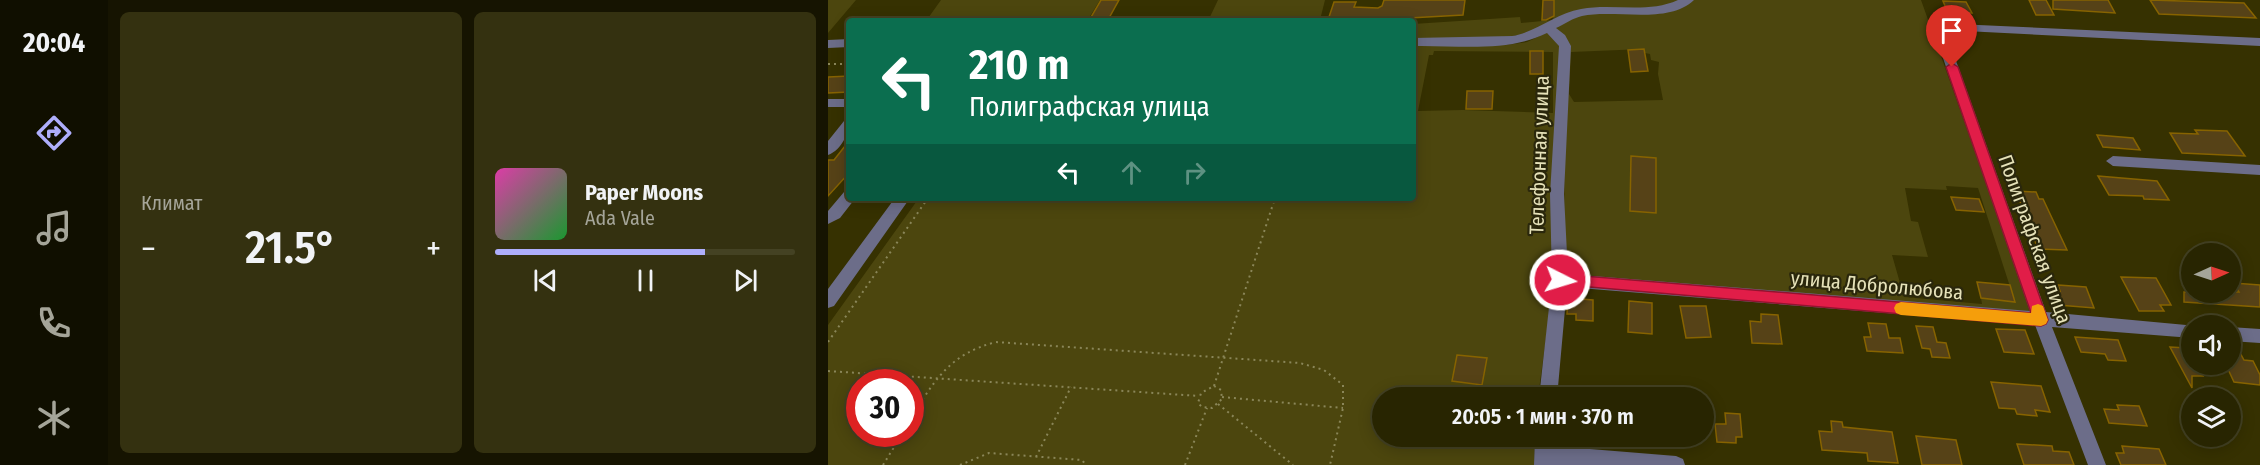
<!DOCTYPE html>
<html lang="ru">
<head>
<meta charset="utf-8">
<style>
	body { margin:0; font-family:"Fira Sans Condensed",sans-serif; background:#343110; color:#f1f3f6; height:100vh; display:flex; flex-direction:column; font-size:22px; white-space:nowrap }
	* { box-sizing:border-box; margin:0 }
	p { font-size:20px; color:#a5a599 }
	.icon { flex:none; width:33px; height:33px; fill:none; stroke:currentColor; stroke-width:2; stroke-linecap:round; stroke-linejoin:round }
	.map { position:relative; flex:1; overflow:hidden }
	.panel { display:flex; flex-direction:column; gap:12px; padding:12px; background:#161401; width:720px }
	.panel>* { flex:none }
	.top-card { position:absolute; left:18px; top:18px; width:570px; height:183px; border-radius:6px; box-shadow:0 3px 15px #0003,0 0 0 2px #444223; background:#0b6e4f; color:#fff; overflow:hidden }
	.needle { width:39px; rotate:87deg }
	.controls { position:absolute; left:1353px; top:243px; display:grid; gap:12px }
	.controls a { display:grid; place-items:center; width:60px; height:60px; border-radius:50%; background:#282501; box-shadow:0 3px 15px #0003,0 0 0 2px #444223; font-size:30px }
	.speed { position:absolute; left:18px; top:369px; display:flex; gap:12px; font-size:30px; font-weight:700; text-align:center }
	.speed>* { display:grid; place-content:center; width:78px; height:78px; border-radius:50%; background:#282501; box-shadow:0 3px 15px #0003,0 0 0 2px #444223; line-height:1 }
	.speed .limit { border:9px solid #d22; background:#fff; color:#111 }
	.pin { position:absolute; display:grid; place-items:center; width:51px; height:51px; color:#fff; margin:-62px -26px; border-radius:50% 50% 50% 0; rotate:-45deg; box-shadow:0 0 6px #0007 }
	.pin .icon { rotate:45deg }
	.me { position:absolute; width:66px; margin:-33px; rotate:95deg; stroke-linejoin:round; filter:drop-shadow(0 0 4px #0008) }
	.turn { display:flex; align-items:center; gap:21px; height:126px; padding:0 24px; font-size:27px }
	.turn .icon { width:78px; height:78px; stroke-width:2.5 }
	.turn b { display:block; font-size:42px; line-height:51px }
	.lanes { display:flex; align-items:center; height:57px; padding:0 24px; background:#0003; justify-content:center; gap:30px; direction:ltr }
	.lanes .off { opacity:.35 }
	.big { font-size:45px; font-weight:600; line-height:1.1 }
	.panel .widget { flex:1; display:flex; flex-direction:column; justify-content:center; gap:9px; min-width:0; padding:0 21px; border-radius:9px; background:#343110 }
	.song { display:flex; align-items:center; gap:18px }
	.cover { width:72px; height:72px; border-radius:9px; background:linear-gradient(135deg,hsl(320 70% 55%),hsl(130 70% 35%)) }
	.played { height:6px; border-radius:3px; background:linear-gradient(90deg,#aeaefb 70%,#444223 70%) }
	.keys { display:flex; justify-content:space-around; direction:ltr }
	.heat { display:flex; justify-content:space-between; align-items:center; font-size:33px; direction:ltr }
	.panel .tiles { flex:1; display:grid; gap:12px; grid-template-columns:repeat(2,1fr) }
	.trip { position:absolute; left:544px; top:387px; width:342px; height:60px; border-radius:30px; background:#282501; box-shadow:0 3px 15px #0003,0 0 0 2px #444223; font-weight:600; line-height:60px; text-align:center }
	main { display:flex; flex:1; min-height:0 }
	.tab-bar { display:flex; flex-direction:column; width:108px; justify-content:space-around; align-items:center; background:#100f00; color:#a5a599 }
	.tab-bar .icon { width:42px; height:42px }
	.tab-bar .selected { color:#aeaefb }
	.tab-bar b { font-size:27px; color:#f1f3f6 }
	.map>svg:first-child { display:block }
</style>
</head>
<body>
<main>
<nav class="tab-bar">
<b>20:04</b>
<svg class="icon selected" aria-label="directions" viewBox="0 0 24 24"><path d="M12 3l9 9-9 9-9-9zM9 14v-3h6M13 9l2 2-2 2"/></svg>
<svg class="icon" aria-label="music" viewBox="0 0 24 24"><path d="M9 18V5l10-2v13"/><circle cx="6" cy="18" r="3"/><circle cx="16" cy="16" r="3"/></svg>
<svg class="icon" aria-label="phone" viewBox="0 0 24 24"><path d="M5 4h4l2 5-3 2q2 4 5 5l2-3 5 2v4C11 20 4 13 5 4z"/></svg>
<svg class="icon" aria-label="climate" viewBox="0 0 24 24"><path d="M12 3v18M4 7l16 10M4 17L20 7"/></svg>
</nav>
<section class="panel">
<div class="tiles">
<div class="widget"><p>Климат</p>
<div class="heat"><a>−</a><b class="big">21.5°</b><a>+</a></div>
</div>
<div class="widget">
<div class="song"><i class="cover"></i><div><b>Paper Moons</b><p>Ada Vale</p></div></div>
<div class="played"></div>
<div class="keys"><svg class="icon" aria-label="previous" viewBox="0 0 24 24"><path d="M18 5L8 12l10 7zM5 5v14"/></svg><svg class="icon" aria-label="pause" viewBox="0 0 24 24"><path d="M8 5v14M16 5v14"/></svg><svg class="icon" aria-label="next" viewBox="0 0 24 24"><path d="M6 5l10 7-10 7zM19 5v14"/></svg></div>
</div>
</div>
</section>
<div class="map">
<svg width="1432" height="465" viewBox="0 0 1432 465">
	<rect width="100%" height="100%" fill="#363101"/>
	<path fill="#4c460e" fill-rule="evenodd" d="M0,0H28L0,33Z
		M113,0H272L259,21H98Z
		M390,0H497L492,20L496,21H380Z
		M726,0H1093L1205,314L736,276L737,37L722,24L693,35L674,37L585,39V24L692,17L693,23L725,20ZM816,49L817,53L822,54L823,60L831,62L830,74L835,100L746,102L741,94L743,52ZM1118,186L1150,188L1187,302L1153,298L1154,304L1076,297L1064,255L1100,257L1090,222L1083,221L1077,188L1119,190Z
		M720,32L732,46L726,279L710,397L555,398V436L707,437L706,465H0V325L91,198H585V46L678,45L699,42ZM606,51L725,52V113L635,110L590,111L601,55H605ZM32,382H82V434H32Z"/>
	<path fill="#564217" stroke="#876300" stroke-width="1.5" d="M273,0H291L281,18L263,17Z
		M556,0H637L635,15L563,19L501,17L506,2H528L526,7L550,8L554,6Z
		M715,0H726V16L718,20H714Z
		M1201,0H1218L1226,15H1208Z
		M1225,0H1280L1287,13L1225,9Z
		M1322,0L1416,3L1428,18L1331,14Z
		M1115,1L1138,2L1144,13H1120Z
		M816,49L820,71L803,72L800,50Z
		M702,51H715V74H702Z
		M21,76V92L0,93V77Z
		M639,91H665L664,109H638Z
		M1367,130L1399,131L1417,156L1354,153L1342,133L1370,134Z
		M1269,135L1305,138L1312,150L1275,147Z
		M21,141V173L0,196V160H6Z
		M803,156L828,158V213L802,211Z
		M1270,176L1329,181L1341,200L1316,199L1315,196L1281,195Z
		M1188,191L1208,192L1211,199H1215L1239,250L1210,249Z
		M1123,197L1151,199L1156,212L1128,210Z
		M1293,277L1328,278L1343,305H1332L1336,311H1311Z
		M1149,282L1182,285L1187,302L1153,298Z
		M1405,283L1432,285V307L1356,302V292H1411Z
		M1230,285L1258,287L1266,308L1230,305L1224,290L1232,291Z
		M740,298L765,300V321L748,320V314H739Z
		M801,301L824,303V334L800,332Z
		M852,306H878L883,337L858,338Z
		M933,314L950,315L954,344L924,343L922,321L933,322Z
		M1040,323L1058,324L1061,338H1072L1075,353L1039,351L1036,337H1043Z
		M1088,326L1105,327L1109,342L1118,343L1122,358L1104,357L1102,349L1094,348Z
		M1168,329L1197,330L1206,354L1176,352Z
		M1247,337L1290,340L1298,361L1280,360L1277,354L1253,352Z
		M1342,347L1359,348L1364,356V364H1368L1375,376H1364V388Z
		M1402,350L1411,351L1416,360L1425,361L1432,375V385L1406,382L1399,367H1402Z
		M629,355L659,358L654,385L624,381Z
		M1163,382L1213,386L1222,412L1207,410L1209,416L1189,414L1187,409L1171,408Z
		M1289,405L1311,406L1319,426L1281,423L1276,409L1291,410Z
		M897,413L912,414L914,437H908V443L889,442L887,424H898Z
		M1003,421L1014,422L1015,427L1064,432L1070,463L1040,461L1039,453L994,450L991,431L1004,432Z
		M1088,436L1128,440L1134,465H1094Z
		M1189,444L1224,446L1225,451L1241,452L1246,465H1196Z
		M1294,446L1331,449L1338,465H1293L1288,453H1296Z"/>
	<g fill="none" stroke-linecap="round" stroke-linejoin="round">
		<path stroke="#8a8659" stroke-width="2" stroke-dasharray="2 4" stroke-linecap="butt" d="M0,64H21
			M0,342L100,198
			M0,371L371,396
			M386,386L447,198
			M386,386L393,390L394,399L384,408L374,407L370,403L373,393Z
			M394,397L515,408
			M390,404L465,465
			M82,420C106,381 121,354 168,342L472,363L496,370L515,385V408L502,465
			M208,457L243,387
			M55,465L74,434
			M132,465L161,453L254,460L258,465
			M357,465L379,408"/>
		<path fill="#6c6d89" fill-rule="evenodd" d="M850,0H866C840,25 787,9 754,16C745,18 737,24 728,28L737,35L743,46L736,194L740,274L1202,311L1104,26L1106,23L1432,38V46L1117,30L1218,312L1369,326H1364V338L1224,327L1278,465H1260L1207,325L739,287L729,398H711L724,280L722,194L731,46L719,33C679,53 629,45 585,46V38L684,36C709,32 728,13 753,9C785,3 819,14 850,0Z
			M21,39V47L0,48V40Z
			M0,99H21V107H0Z
			M21,119C21,133 14,150 0,155V141L16,121Z
			M1285,156L1432,165V175L1285,166L1278,161Z
			M21,191V198H27L26,200L12,218L0,224V211L16,192Z
			M67,198H82L6,306L0,308V289Z
			M1402,327L1432,329V343L1402,341Z
			M707,436H725V446L848,456L855,459L857,465H706Z"/>
	</g>
	<path fill="#e11d48" stroke="#92132f" stroke-width="1.5" d="M1124,63L1130,67L1220,320L1218,324L1213,326L727,284L725,280L727,276L732,274L1203,313L1118,67Z"/>
	<path fill="#f59e0b" d="M1073,302L1203,313L1204,306L1210,304L1215,306L1220,320L1218,324L1213,326L1073,315L1068,313L1066,308L1068,304Z"/>
	<g text-anchor="middle" dominant-baseline="central" stroke-width="4.5" stroke-linejoin="round" paint-order="stroke">
		<g font-size="20" fill="#e6e2b9" stroke="#2a270c">
			<text transform="translate(711 155) rotate(-88)">Телефонная улица</text>
			<text transform="translate(1207 239) rotate(70)">Полиграфская улица</text>
			<text transform="translate(1049 285) rotate(5)">улица Добролюбова</text>
		</g>
	</g>
</svg>
<div class="controls">
<a><svg class="needle" viewBox="-14 -14 28 28"><path d="M0-13l5 13h-10z" fill="#e53935"/><path d="M0 13l5-13h-10z" fill="#a5a599"/></svg></a>
<a><svg class="icon" aria-label="sound" viewBox="0 0 24 24"><path d="M4 9h4l5-4v14l-5-4H4zM17 9q2 3 0 6"/></svg></a>
<a><svg class="icon" aria-label="layers" viewBox="0 0 24 24"><path d="M12 4l9 5-9 5-9-5zM3 14l9 5 9-5"/></svg></a>
</div>
<div class="speed"><div class="limit">30</div></div>
<div class="pin" style="left:1124px;top:67px;background:#d93025"><svg class="icon" aria-label="arrive" viewBox="0 0 24 24"><path d="M6 21V4h12l-3 4 3 4H6"/></svg></div>
<svg class="me" style="left:732px;top:280px" viewBox="-20 -20 40 40"><circle r="17" fill="#e11d48" stroke="#fff" stroke-width="3"/><path d="M0-11L8 9 0 5-8 9z" fill="#fff"/></svg>
<div class="trip">20:05 · 1 мин · 370 m</div>
<div class="top-card">
<div class="turn"><svg class="icon" aria-label="left" viewBox="0 0 24 24"><path d="M17 20v-9H6M10 6l-5 5 5 5"/></svg><div><b>210 m</b>Полиграфская улица</div></div>
<div class="lanes"><svg class="icon" aria-label="left" viewBox="0 0 24 24"><path d="M17 20v-9H6M10 6l-5 5 5 5"/></svg><svg class="icon off" aria-label="ahead" viewBox="0 0 24 24"><path d="M12 20V5M6 11l6-6 6 6"/></svg><svg class="icon off" aria-label="right" viewBox="0 0 24 24"><path d="M7 20v-9h11M14 6l5 5-5 5"/></svg></div>
</div>
</div>
</main>
</body>
</html>
